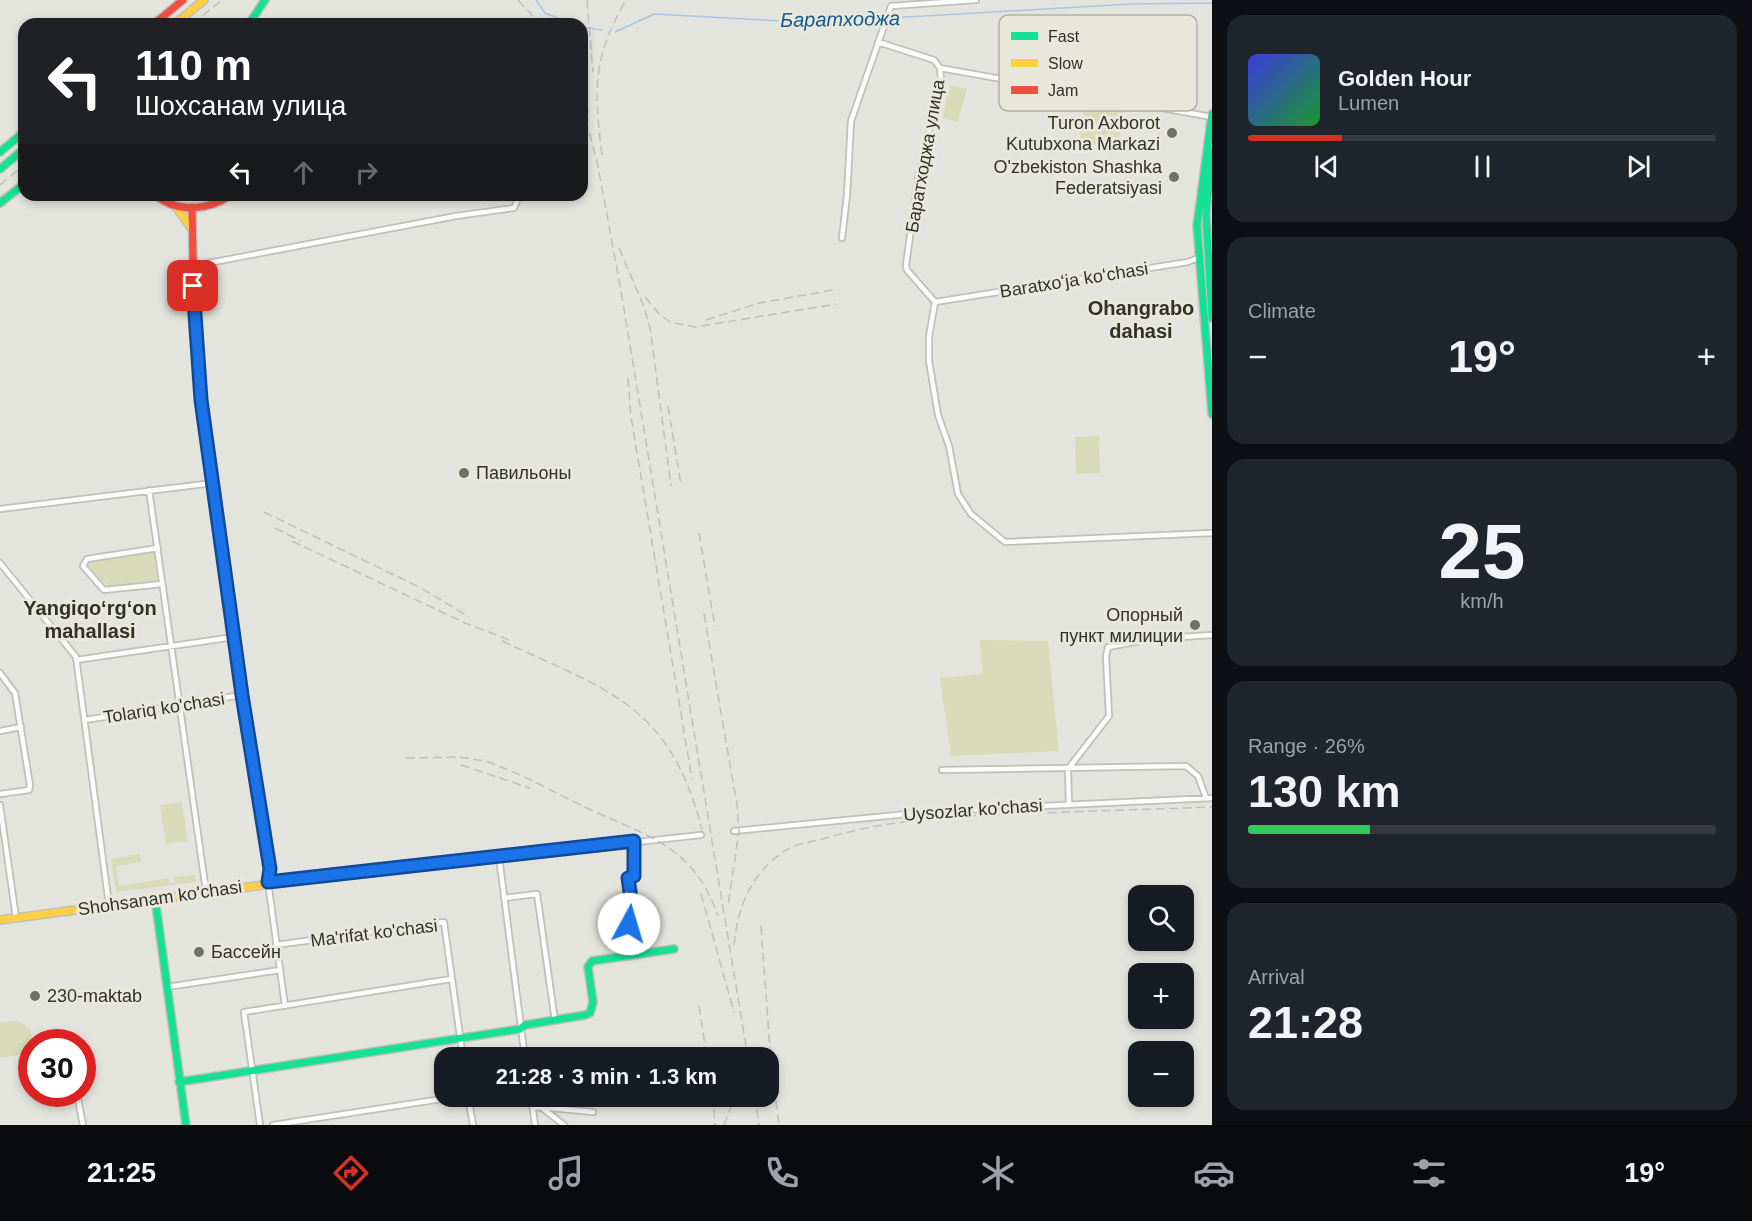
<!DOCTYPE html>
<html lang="en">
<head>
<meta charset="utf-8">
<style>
	body { margin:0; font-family:Arial,sans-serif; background:#20242c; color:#f1f3f6; height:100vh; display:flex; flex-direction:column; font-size:22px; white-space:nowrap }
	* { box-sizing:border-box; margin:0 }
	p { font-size:20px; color:#9ea1a6 }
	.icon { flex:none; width:33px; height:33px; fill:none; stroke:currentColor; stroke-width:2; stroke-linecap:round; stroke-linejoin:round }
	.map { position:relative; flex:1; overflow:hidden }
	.details { display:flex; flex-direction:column; gap:15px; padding:15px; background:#0d0f14; width:540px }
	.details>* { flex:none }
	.guide { position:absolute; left:18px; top:18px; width:570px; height:183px; border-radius:18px; box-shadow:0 3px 9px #0003; background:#202124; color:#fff; overflow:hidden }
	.fabs { position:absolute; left:1128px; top:885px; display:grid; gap:12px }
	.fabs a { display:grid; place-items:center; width:66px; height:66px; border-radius:12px; background:#171b24; box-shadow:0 3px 9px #0003; font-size:30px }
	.speed { position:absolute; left:18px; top:1029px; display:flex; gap:12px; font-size:30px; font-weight:700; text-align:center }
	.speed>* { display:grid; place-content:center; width:78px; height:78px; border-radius:50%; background:#171b24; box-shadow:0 3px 9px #0003; line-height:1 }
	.speed .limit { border:9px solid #d22; background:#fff; color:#111 }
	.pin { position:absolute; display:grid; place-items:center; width:51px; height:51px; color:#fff; margin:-26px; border-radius:12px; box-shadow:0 3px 9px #0006 }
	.me { position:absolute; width:66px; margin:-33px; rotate:6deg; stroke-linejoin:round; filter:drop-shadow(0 0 4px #0008) }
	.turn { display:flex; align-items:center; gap:21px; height:126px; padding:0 18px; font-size:27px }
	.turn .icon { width:78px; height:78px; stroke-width:2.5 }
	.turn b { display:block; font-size:42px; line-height:51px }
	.lanes { display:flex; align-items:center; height:57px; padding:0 18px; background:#0003; justify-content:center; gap:30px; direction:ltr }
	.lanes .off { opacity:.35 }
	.big { font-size:45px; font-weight:800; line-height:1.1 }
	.details .tile { flex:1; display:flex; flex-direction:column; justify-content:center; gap:9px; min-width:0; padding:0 21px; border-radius:18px; background:#20242c }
	.details .dial { align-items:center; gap:0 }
	.dial b { font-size:78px; line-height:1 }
	.song { display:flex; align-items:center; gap:18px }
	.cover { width:72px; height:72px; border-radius:9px; background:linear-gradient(135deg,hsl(240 70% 55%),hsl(130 70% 35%)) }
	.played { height:6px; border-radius:3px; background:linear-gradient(90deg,#d93025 20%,#363941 20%) }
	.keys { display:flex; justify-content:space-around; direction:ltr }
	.heat { display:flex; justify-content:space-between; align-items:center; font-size:33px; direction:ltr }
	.charge { height:9px; border-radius:4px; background:linear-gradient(90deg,#34c759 26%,#363941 0) }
	.trip { position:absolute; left:434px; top:1047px; width:345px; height:60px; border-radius:18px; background:#171b24; box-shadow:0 3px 9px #0003; font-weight:800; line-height:60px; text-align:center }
	.menu { display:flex; height:96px; justify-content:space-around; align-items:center; background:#090b0e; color:#9ea1a6 }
	.menu .icon { width:42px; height:42px }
	.menu .selected { color:#d93025 }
	.menu b { font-size:27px; color:#f1f3f6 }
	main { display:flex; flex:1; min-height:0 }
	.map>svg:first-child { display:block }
</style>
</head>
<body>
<main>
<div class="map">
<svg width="1212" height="1125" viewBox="0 0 1212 1125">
	<rect width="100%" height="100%" fill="#e4e4de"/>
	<path fill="#d8dbb8" d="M950,85L967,89L958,122L942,118Z
		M1085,99L1124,105L1118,148L1079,143Z
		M1099,436L1100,473L1076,474L1075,437Z
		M155,552L158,582L109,587L89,567L88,562Z
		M980,640L1048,641L1059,751L951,756L940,678L982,674Z
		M182,802L188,841L166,844L160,805Z
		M140,854L141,862L116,866L119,886L168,878L169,883H175L174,877L195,875L196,882L116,892L111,859Z
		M18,1021L30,1029C38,1052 18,1056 0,1058V1022Z"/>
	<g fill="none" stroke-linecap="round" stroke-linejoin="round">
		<path stroke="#a6c6e6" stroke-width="1.5" d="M536,0L545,13L573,24
			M890,18L1130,4L1212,3
			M582,27L601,30
			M615,32L654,14L817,23L885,18"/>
		<g stroke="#bfc0ba" stroke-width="8">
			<path id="street" d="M878,42L934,60L940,68L941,80L918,179L906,265L907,270L935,302
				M940,68L1212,117
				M842,238L847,195L851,121L891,6L976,0
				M193,266L456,216L514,208L517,201
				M935,302L929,337V361L938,415L949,446L958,494L971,514L1005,542L1212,533
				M935,302L1188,262L1198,258
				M149,490L206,891
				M0,509L213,483
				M158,548L87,559L83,566L104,590L162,584
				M0,563L76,657L109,905
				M76,660L234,637
				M0,673L15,693L30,785L29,790L0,794
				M85,720L242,695
				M0,731L21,727
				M942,770L1186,766L1198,776L1206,798
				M1069,804L1068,769L1109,716L1106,656L1108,647L1151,639L1212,635
				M0,805L16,918
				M734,831L938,811L1212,798
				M268,882L285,1006
				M504,898L537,894L555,1021
				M630,936L628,912H633L628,878L634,876V841
				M276,945L444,922L463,1058
				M167,987L280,970
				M525,1058L499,857L701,835
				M77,1094L83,1125
				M468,1096L473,1125
				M531,1096L535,1125
				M541,1107L593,1112
				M533,1108L541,1107L564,1125
				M260,1125L244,1012L451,979
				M273,1125L461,1096"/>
		</g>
		<g stroke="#bfc0ba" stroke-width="10">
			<path id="fast" d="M249,24L265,0
				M1212,114L1197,226L1212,414
				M0,152L24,132
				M1212,152L1206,214L1212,318
				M0,169L24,149
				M0,203L24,184
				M201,404L270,869L268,882
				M155,898L186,1125
				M179,1082L520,1029L525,1025L585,1015L590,1013L593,1002L588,967L592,961L674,949"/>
		</g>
		<g stroke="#bfc0ba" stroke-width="10">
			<path id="slow" d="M175,24L204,0
				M176,207L192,229
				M0,920L361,872"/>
		</g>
		<g stroke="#bfc0ba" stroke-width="10">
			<path id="jam" d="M154,24L183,0
				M156,195C178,214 208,210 231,195
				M192,207L194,307L201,404
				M361,872L499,857"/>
		</g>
		<use href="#street" stroke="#fbfbfa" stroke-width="4.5"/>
		<use href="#fast" stroke="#16e098" stroke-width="7"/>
		<use href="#slow" stroke="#ffcf43" stroke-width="7"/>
		<use href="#jam" stroke="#f24e42" stroke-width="7"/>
		<path stroke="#bfbfbe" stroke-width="1.5" stroke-dasharray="9 4.5" stroke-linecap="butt" d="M518,0L540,24
			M587,0L593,72
			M192,24L222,0
			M582,91L589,114
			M582,107L597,161L622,297L748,1058
			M602,155C594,90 592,59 626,0
			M0,185L24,165
			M619,248L644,307L650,328L671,486
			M645,297L659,314L670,322L695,327L836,304
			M706,320L759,303L833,290
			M628,378L631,417L692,779
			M668,406L681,485
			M264,512L421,588L469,617
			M275,528L301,541
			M699,533L715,627
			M292,541L465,623L512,641
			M704,614L737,805L739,831L728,905
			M502,641C609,691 670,704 702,830
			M406,758L458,757L485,761C521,773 555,793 589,809C649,837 694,846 718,916
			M461,765L530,788
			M701,894L734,1012
			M761,926L771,1063L779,1125
			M734,945C738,907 750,875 783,852C796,843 811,842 826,838C894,818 967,815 1038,813C1096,811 1154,809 1212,807
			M699,1006L707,1058
			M713,1096L715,1125
			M755,1096L759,1125
			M724,1125L735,1096"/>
	</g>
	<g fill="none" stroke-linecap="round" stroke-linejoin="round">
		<g stroke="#114b97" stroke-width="15">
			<path id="route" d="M193,286L201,400L242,695L270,869L268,882L634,841V876L628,878L633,912H628L629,924"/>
		</g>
		<use href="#route" stroke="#1a73e8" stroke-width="10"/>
	</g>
	<g fill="#70706b" stroke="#e7e8da" stroke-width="2">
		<circle cx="1172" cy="133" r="6"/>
		<circle cx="1174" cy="177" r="6"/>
		<circle cx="464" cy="473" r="6"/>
		<circle cx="1195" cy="625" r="6"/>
		<circle cx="199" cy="952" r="6"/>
		<circle cx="35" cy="996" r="6"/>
	</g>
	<g text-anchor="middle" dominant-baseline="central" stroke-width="6" stroke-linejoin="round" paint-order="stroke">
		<g font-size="18" fill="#31322d" stroke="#e7e8da" text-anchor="end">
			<text x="1160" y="123">Turon Axborot<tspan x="1160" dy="21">Kutubxona Markazi</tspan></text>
			<text x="1162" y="167">O'zbekiston Shashka<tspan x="1162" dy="21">Federatsiyasi</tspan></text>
			<text x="476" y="473" text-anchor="start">Павильоны</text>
			<text x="1183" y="615">Опорный<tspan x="1183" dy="21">пункт милиции</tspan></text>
			<text x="211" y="952" text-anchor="start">Бассейн</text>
			<text x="47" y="996" text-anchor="start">230-maktab</text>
		</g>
		<g font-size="18" fill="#31322d" stroke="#e7e8da">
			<text transform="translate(925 156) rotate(-80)">Баратходжа улица</text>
			<text transform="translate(1074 280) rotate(-9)">Baratxoʻja koʻchasi</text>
			<text transform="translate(164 708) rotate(-9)">Tolariq ko'chasi</text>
			<text transform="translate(973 810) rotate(-4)">Uysozlar ko'chasi</text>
			<text transform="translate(160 898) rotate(-8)">Shohsanam ko'chasi</text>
			<text transform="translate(374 933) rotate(-7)">Ma'rifat ko'chasi</text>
		</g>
		<g font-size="20" font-style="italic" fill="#165892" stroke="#e7e8da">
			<text transform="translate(840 19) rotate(-1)">Баратходжа</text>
		</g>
		<g font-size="20" font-weight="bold" fill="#313227" stroke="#e7e8da">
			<text x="1141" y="308">Ohangrabo<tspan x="1141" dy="23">dahasi</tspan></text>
			<text x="90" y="608">Yangiqoʻrgʻon<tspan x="90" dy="23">mahallasi</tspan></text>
		</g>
	</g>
	<rect x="999" y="15" width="198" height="96" rx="9" fill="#e7e8da" stroke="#b0b1a6" stroke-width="1.5"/>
	<rect x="1011" y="32" width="27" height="8" fill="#16e098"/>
	<rect x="1011" y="59" width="27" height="8" fill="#ffcf43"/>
	<rect x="1011" y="86" width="27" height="8" fill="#f24e42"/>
	<g font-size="16" fill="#31322d">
		<text x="1048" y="42">Fast</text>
		<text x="1048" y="69">Slow</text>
		<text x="1048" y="96">Jam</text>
	</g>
</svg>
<div class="fabs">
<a><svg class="icon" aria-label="search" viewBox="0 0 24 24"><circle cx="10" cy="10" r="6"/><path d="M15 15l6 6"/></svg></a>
<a>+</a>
<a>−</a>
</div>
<div class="speed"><div class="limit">30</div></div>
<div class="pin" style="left:193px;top:286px;background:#d93025"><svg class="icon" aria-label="arrive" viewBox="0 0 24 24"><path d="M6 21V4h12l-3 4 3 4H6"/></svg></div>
<svg class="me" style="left:629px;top:924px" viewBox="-20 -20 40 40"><circle r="19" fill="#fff"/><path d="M0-13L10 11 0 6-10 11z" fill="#1a73e8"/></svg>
<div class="trip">21:28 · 3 min · 1.3 km</div>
<div class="guide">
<div class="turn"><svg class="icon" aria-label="left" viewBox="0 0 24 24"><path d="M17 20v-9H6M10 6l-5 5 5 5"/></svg><div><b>110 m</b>Шохсанам улица</div></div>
<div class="lanes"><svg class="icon" aria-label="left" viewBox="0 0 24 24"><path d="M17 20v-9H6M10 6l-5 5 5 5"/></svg><svg class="icon off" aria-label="ahead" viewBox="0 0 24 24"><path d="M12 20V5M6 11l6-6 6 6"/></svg><svg class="icon off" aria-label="right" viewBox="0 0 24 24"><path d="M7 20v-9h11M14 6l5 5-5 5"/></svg></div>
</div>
</div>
<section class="details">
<div class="tile">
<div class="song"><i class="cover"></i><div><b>Golden Hour</b><p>Lumen</p></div></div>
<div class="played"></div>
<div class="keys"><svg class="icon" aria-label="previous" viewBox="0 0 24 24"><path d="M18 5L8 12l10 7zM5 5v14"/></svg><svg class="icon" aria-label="pause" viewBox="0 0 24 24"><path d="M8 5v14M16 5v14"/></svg><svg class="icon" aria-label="next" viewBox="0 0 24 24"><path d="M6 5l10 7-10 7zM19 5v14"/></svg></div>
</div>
<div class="tile"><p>Climate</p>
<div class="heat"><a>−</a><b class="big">19°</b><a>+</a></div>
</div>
<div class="tile dial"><b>25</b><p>km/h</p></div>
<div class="tile"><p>Range · 26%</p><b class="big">130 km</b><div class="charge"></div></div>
<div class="tile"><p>Arrival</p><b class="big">21:28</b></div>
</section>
</main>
<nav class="menu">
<b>21:25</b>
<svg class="icon selected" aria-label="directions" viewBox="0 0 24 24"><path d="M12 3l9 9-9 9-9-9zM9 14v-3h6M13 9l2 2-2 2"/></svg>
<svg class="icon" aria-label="music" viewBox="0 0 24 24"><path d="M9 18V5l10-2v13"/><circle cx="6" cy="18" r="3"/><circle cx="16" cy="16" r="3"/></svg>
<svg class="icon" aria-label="phone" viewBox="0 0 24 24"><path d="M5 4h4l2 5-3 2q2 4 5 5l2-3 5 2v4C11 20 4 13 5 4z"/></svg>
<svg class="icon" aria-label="climate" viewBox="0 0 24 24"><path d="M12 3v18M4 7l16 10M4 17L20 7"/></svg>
<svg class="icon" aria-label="car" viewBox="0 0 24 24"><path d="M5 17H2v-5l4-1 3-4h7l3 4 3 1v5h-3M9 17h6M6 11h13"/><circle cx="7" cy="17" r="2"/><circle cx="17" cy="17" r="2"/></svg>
<svg class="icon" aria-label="filters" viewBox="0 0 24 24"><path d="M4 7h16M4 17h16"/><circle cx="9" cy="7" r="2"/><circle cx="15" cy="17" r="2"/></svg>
<b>19°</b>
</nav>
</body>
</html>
